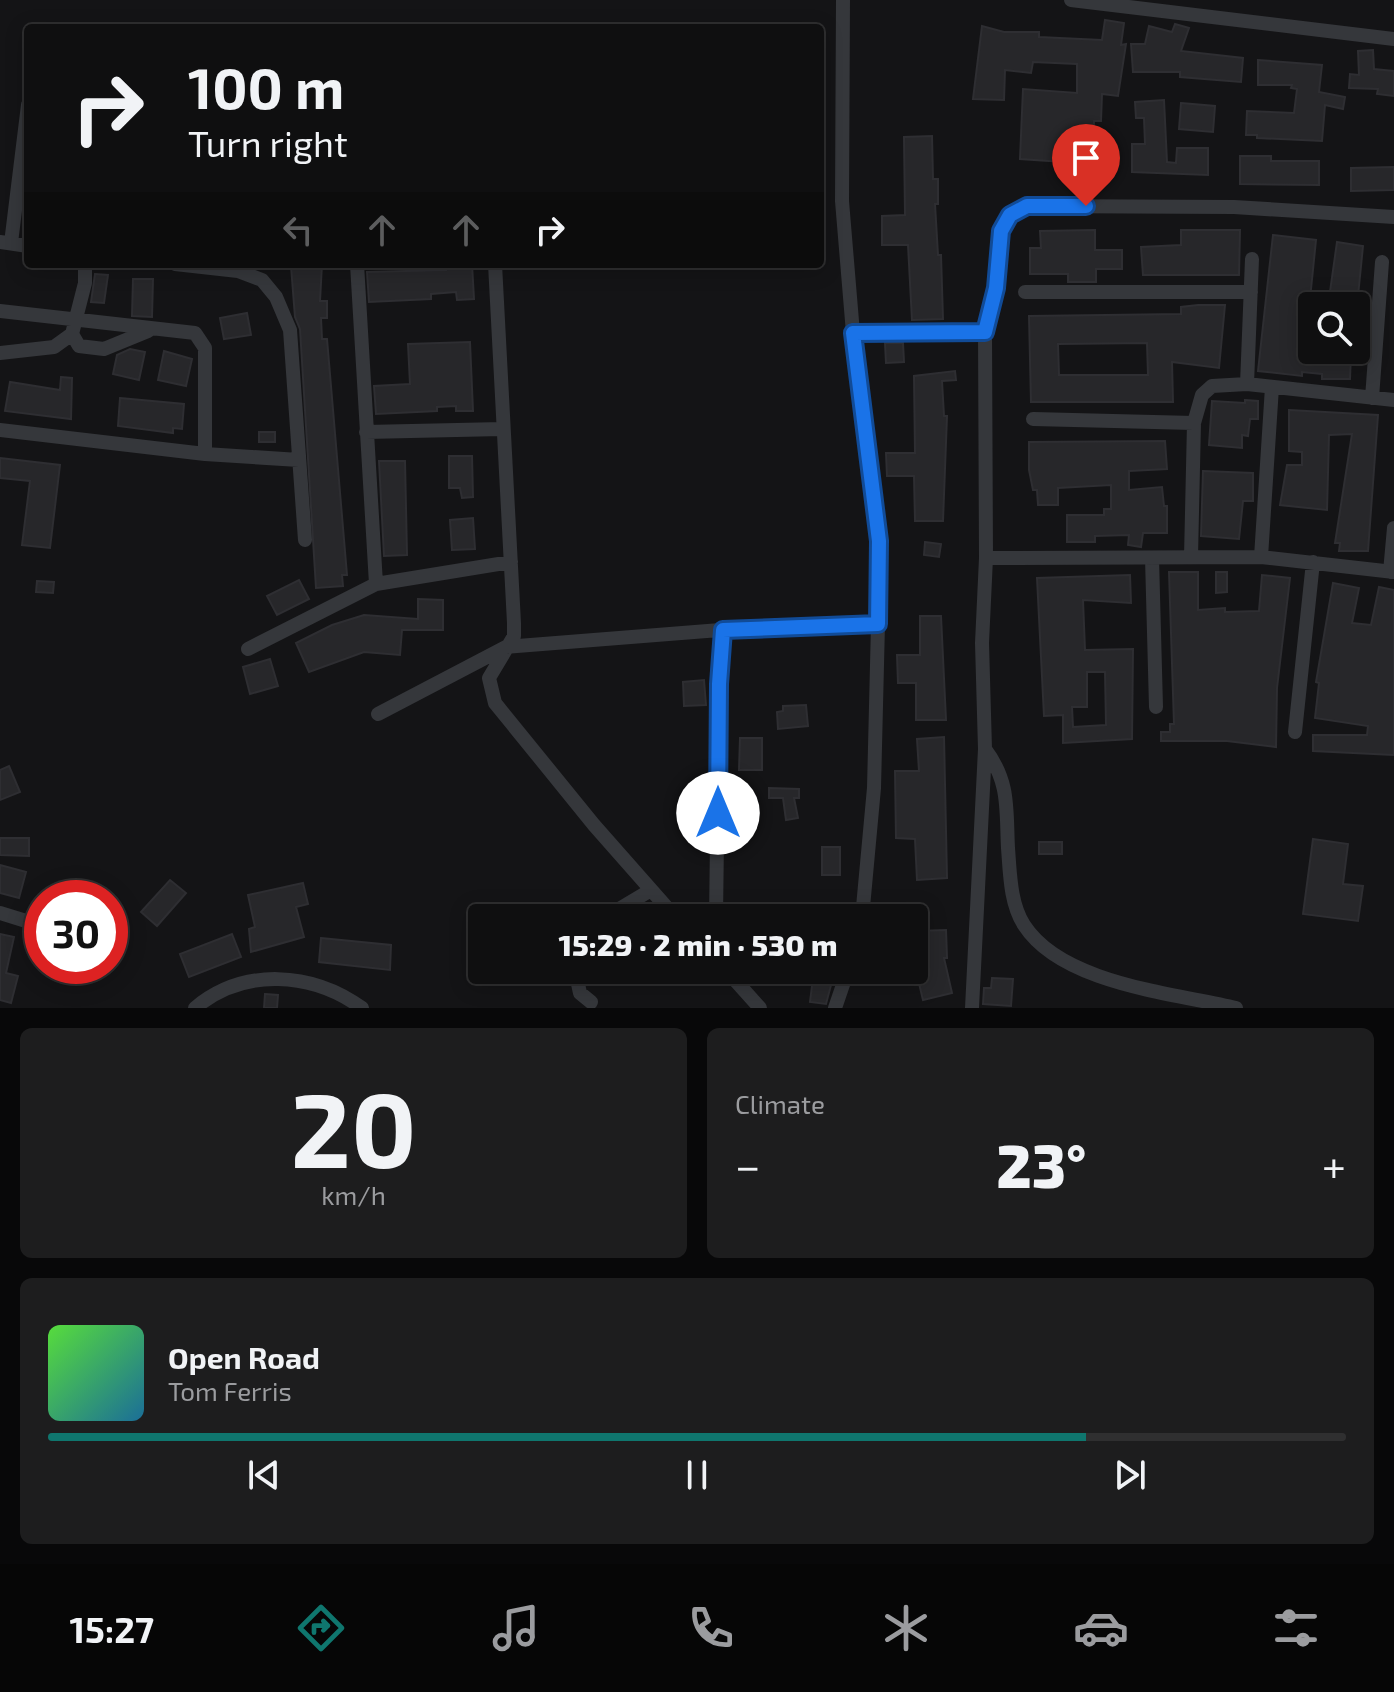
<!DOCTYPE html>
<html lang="en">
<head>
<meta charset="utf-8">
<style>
	body { margin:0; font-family:"Exo 2",sans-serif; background:#1d1d1e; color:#f1f3f6; height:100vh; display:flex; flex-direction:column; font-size:30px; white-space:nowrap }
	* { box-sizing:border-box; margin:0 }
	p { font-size:26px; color:#9b9c9f }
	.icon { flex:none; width:44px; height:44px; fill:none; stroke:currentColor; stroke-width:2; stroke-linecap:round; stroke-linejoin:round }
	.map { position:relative; height:1008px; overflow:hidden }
	.details { display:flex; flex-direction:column; gap:20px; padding:20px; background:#080809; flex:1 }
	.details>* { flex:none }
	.hud { position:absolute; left:24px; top:24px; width:800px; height:244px; border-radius:8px; box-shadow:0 4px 20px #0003,0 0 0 2px #2f2f30; background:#0f0f10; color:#f1f3f6; overflow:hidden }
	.buttons { position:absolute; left:1298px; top:292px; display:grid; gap:16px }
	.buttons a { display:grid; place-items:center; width:72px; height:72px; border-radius:8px; background:#0f0f10; box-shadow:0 4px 20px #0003,0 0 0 2px #2f2f30; font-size:40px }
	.speed { position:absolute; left:24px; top:880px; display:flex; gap:16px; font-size:40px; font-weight:700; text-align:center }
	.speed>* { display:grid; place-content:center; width:104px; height:104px; border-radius:50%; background:#0f0f10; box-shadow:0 4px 20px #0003,0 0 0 2px #2f2f30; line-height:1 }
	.speed .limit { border:12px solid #d22; background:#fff; color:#111 }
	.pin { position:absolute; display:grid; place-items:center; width:68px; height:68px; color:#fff; margin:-82px -34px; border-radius:50% 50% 50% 0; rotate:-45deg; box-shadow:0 0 8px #0007 }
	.pin .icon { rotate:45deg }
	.me { position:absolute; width:88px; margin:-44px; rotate:0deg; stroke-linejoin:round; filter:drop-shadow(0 0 6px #0008) }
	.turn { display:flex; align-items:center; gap:28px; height:168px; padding:0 32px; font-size:36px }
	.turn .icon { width:104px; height:104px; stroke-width:2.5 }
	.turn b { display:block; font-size:56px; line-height:68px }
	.lanes { display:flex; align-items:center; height:76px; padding:0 32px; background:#0003; justify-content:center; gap:40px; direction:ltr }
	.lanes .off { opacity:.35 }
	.big { font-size:60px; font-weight:800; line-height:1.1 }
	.details .widget { flex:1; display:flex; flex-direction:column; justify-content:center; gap:12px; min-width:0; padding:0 28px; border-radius:12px; background:#1d1d1e }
	.details .dial { align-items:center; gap:0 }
	.dial b { font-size:104px; line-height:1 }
	.song { display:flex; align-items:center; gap:24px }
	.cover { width:96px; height:96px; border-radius:12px; background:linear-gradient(135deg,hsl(110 70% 55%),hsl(200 70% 35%)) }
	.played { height:8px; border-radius:4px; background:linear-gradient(90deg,#0f766e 80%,#2f2f30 80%) }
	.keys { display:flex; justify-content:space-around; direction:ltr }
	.heat { display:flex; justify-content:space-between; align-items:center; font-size:44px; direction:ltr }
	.details .tiles { flex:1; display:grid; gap:20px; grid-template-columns:1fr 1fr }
	.widget:last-child { grid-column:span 2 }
	.trip { position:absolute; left:468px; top:904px; width:460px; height:80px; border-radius:8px; background:#0f0f10; box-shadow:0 4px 20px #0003,0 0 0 2px #2f2f30; font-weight:800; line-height:80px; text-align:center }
	.tab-bar { display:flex; height:128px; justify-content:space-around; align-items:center; background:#060606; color:#9b9c9f }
	.tab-bar .icon { width:56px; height:56px }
	.tab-bar .on { color:#0f766e }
	.tab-bar b { font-size:36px; color:#f1f3f6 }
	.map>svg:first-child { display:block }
</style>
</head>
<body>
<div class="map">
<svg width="1394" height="1008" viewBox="0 0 1394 1008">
	<rect width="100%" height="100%" fill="#141416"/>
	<path fill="#27272a" stroke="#2e2e32" stroke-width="2" fill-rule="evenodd" d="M1105,20L1124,23L1121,45L1126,44L1118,96L1102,94L1101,121H1094L1093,164L1020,159L1023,89L1077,93V64L1033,62L1031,73L1005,70L1004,100L973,99L982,26L1004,32H1039V37L1102,40Z
		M1175,24L1189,28L1181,51L1243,58L1241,82L1180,77V72H1133L1131,44H1145L1149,26L1172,32Z
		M1373,50L1374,69L1394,71V96L1377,94L1378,89L1349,88L1350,74L1359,75L1358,51Z
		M1258,60L1322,65L1319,92L1345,97L1343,109L1325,105L1322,141L1257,138V135H1246L1247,111L1294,113L1297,89L1291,88L1292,85H1258Z
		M1164,100L1167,162L1176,163L1177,148H1208V175L1132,172V144H1145L1144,118H1136L1135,102Z
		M1181,103L1215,106L1213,132L1179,129Z
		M932,136L933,179H938V204H935L938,255H941L943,319L912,320L908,245H882V216L905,215L904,137Z
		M1240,156H1271V161H1319V185L1240,184Z
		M1394,167V190L1351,191V168Z
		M1095,230V250H1122V269H1096V282H1068V274H1030V248H1041L1040,231Z
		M1181,230H1240L1239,275H1143L1141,247L1181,245Z
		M1273,235L1316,240L1305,348L1351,353L1350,379H1322V374L1302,372V376L1258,371Z
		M1337,242L1363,246L1357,306H1328Z
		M322,264L320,301H327V318H321L322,339H327L347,575H342L343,586L316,588L300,329L295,317L291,266Z
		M445,264H472L474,299L457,300L456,292L431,294V299L369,302L367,272L446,270Z
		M95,274L108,275L104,303L91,302Z
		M133,279H153L152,317L132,316Z
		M1198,305H1225L1219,368L1172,362L1173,402H1031L1029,316L1181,314V307ZM1147,343L1148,375H1059L1058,344Z
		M247,313L251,335L224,339L220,318Z
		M470,342L473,411H456V406L437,407V411L376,414L374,386L410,384L408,344Z
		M885,343H903L904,362L886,363Z
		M130,349L145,352L139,380L113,374L117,355Z
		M164,351L192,359L186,386L158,380Z
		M955,371L956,380L942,381L944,416H947L943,521H915L914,476H887L886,453H915L914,376Z
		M61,377L72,378L71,419L5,411L10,382L60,390Z
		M120,398L184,404L182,429L173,428V433L118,426Z
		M1245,400L1258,401V419H1250L1248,436L1242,435V448L1209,445L1212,401L1245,403Z
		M1289,410L1378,415L1368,551H1339L1340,543H1335L1352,434L1329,435L1327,510L1280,505L1287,465H1302V452L1289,451Z
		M259,432H275V442H259Z
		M1165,441L1167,469L1129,471V490L1162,487L1164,506H1167V533H1143L1141,547L1128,545L1129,535L1095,536V542H1067V515H1104V509H1111V485L1058,488V505H1038L1037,490H1033L1029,470V442Z
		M449,456H472L473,497L462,498L460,488H449Z
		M0,458L60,465L50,548L22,545L30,481L0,478Z
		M379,461H405L407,555L384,556Z
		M1203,471L1253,473V501H1243L1239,539L1201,536Z
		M473,518L475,549L452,550L450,520Z
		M925,542L941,544L939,557L924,555Z
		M1169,572H1198V610L1225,608V612L1259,611L1262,575L1290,578L1277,688L1276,747L1227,741H1161V732H1170V724H1174Z
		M1216,572H1227V592L1216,593Z
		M1130,575L1131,603L1083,600L1085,650L1133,649L1132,739L1063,743V715L1044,716L1037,578ZM1087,672H1105L1106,725L1073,727L1072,707H1087Z
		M299,580L309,599L277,615L267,596Z
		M37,581L54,582L53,593L36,592Z
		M1333,583L1359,588L1352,623L1371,625L1379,587L1394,590V755L1313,751V735H1367L1368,726L1315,718L1319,683L1316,682Z
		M418,599L443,600V630H402L400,655L364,652L309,672L296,643L332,625L364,615L418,619Z
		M920,616H941L946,720H916V683H898L897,655H920Z
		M270,659L278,686L250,694L243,667Z
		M704,680L706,705L684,706L683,682Z
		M806,705L808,726L778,729L777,712L783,711V706Z
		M944,737L947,878L917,880L915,839L896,838L895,771H919L917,739Z
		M740,738H762V770H739Z
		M9,766L20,792L0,800V770Z
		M769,788L799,789V798H794L798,818L786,820L783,798H769Z
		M0,838H29V856L0,855Z
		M1313,839L1348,844L1343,884L1363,886L1358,921L1303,914Z
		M1039,842H1062V854H1039Z
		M822,847H840V875H822Z
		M0,865L26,872L19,898L0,893Z
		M170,880L186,893L157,926L141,912Z
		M303,883L308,904L296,907L304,937L251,952L249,929L255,927L248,895Z
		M946,930L947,958H944L952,993L923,1000L917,975V931Z
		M0,934L14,937L6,973L18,976L11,1003L0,1000Z
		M232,934L241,957L189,977L180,954Z
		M321,938L391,945L390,970L319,962Z
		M814,970H835L826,1004L810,1002Z
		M992,978L1013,979L1011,1006L983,1004L984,988H991Z
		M265,994L278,995L277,1008H264Z"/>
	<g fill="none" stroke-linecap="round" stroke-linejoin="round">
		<path stroke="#35373b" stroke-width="14" d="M1071,0L1394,39
			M0,242L28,246
			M11,243L28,105
			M85,264V283L72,334L79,346L104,349L148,331
			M175,264L238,271L262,280L276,297L290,330L305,540
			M357,264L376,584
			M495,264L514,623V636L489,678L495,703L594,825L676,918
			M1025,292H1251
			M0,311L195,333L205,348V454
			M853,333L985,332
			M0,353L54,347L72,334
			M1247,384L1252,259
			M1372,398L1382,262
			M1033,419L1194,423
			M0,430L205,454L299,460
			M366,432L502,429
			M1191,557L1194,423L1202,395L1212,386L1247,384L1394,400
			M1261,557L1272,387
			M986,558L1261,557L1394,572
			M1152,558L1156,707
			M1390,572L1394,528
			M248,649L376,584L511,562
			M378,714L506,647L769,626L878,624L879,541L853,333L842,201L843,0
			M1295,732L1313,562
			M985,749C1010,782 1006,809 1008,848C1010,873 1010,903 1024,925C1062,984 1173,993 1236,1008
			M0,913L26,921
			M604,918L651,890
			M716,918L719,684L723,630
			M862,918L874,788L878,624
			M575,970L580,993L591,1002
			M726,970L760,1008
			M195,1008C244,967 312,972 362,1008
			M835,1008L848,970
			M972,1008L985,749L982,643L986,558L985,332L996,288L1001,231L1010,215L1027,206L1234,207L1394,217"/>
	</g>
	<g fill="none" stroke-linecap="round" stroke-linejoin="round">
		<g stroke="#114b97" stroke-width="20">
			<path id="route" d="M718,813L719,684L723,630L878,624L879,541L853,333L985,332L996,288L1001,231L1010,215L1027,206H1086"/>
		</g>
		<use href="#route" stroke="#1a73e8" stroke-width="14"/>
	</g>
</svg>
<div class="buttons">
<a><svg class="icon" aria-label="search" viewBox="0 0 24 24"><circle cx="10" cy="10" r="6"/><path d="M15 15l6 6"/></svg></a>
</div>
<div class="speed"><div class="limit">30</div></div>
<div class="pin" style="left:1086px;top:206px;background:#d93025"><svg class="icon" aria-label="arrive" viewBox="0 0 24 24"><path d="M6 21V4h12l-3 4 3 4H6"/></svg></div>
<svg class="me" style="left:718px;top:813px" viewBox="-20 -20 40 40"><circle r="19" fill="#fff"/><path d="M0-13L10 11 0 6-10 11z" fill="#1a73e8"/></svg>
<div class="trip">15:29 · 2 min · 530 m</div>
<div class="hud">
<div class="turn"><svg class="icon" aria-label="right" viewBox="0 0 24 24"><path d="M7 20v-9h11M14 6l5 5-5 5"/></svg><div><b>100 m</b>Turn right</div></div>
<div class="lanes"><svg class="icon off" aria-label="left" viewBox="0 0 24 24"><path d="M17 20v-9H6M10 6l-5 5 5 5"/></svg><svg class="icon off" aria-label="ahead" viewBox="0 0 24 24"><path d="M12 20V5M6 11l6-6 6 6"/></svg><svg class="icon off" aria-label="ahead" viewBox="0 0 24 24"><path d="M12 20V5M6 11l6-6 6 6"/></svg><svg class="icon" aria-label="right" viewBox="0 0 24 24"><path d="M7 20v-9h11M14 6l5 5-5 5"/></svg></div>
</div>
</div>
<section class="details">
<div class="tiles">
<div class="widget dial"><b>20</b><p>km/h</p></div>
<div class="widget"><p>Climate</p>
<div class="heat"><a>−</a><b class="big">23°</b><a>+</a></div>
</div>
<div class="widget">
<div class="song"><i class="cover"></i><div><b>Open Road</b><p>Tom Ferris</p></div></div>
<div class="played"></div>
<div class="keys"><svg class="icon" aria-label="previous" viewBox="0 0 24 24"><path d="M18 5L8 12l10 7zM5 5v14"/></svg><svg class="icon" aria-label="pause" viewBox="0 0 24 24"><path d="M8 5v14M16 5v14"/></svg><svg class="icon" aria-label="next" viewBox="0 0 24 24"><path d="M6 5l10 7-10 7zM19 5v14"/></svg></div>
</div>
</div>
</section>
<nav class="tab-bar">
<b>15:27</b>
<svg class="icon on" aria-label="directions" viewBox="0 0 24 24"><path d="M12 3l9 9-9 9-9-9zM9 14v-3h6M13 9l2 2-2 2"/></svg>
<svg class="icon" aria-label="music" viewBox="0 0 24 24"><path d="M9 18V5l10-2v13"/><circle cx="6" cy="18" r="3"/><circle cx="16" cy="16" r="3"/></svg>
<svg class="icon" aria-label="phone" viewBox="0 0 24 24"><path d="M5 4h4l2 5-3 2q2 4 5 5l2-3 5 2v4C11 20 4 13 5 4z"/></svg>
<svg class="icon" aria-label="climate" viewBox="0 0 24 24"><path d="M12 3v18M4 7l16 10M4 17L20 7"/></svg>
<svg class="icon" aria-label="car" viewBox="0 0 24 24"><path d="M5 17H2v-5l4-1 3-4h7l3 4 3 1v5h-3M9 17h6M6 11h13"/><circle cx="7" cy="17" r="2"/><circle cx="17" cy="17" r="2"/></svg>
<svg class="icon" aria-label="filters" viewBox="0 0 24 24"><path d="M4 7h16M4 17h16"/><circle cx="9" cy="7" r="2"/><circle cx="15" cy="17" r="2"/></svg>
</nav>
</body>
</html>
